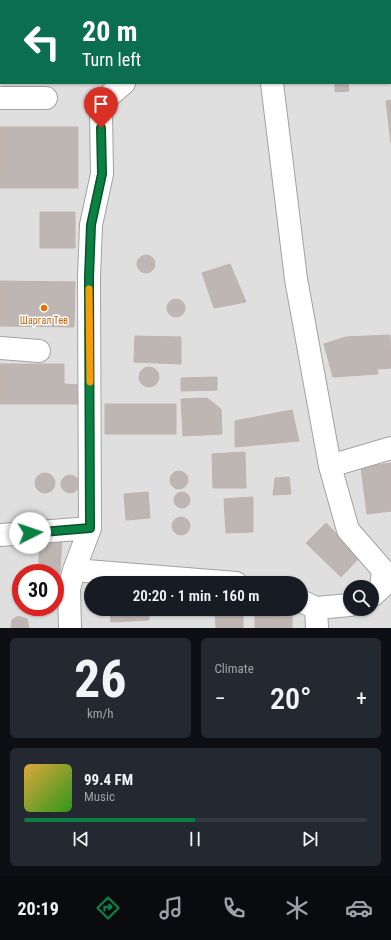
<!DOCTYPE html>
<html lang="en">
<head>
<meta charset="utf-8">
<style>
	body { margin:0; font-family:"Roboto Condensed",sans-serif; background:#242831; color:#f1f3f6; height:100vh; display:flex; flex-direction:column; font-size:15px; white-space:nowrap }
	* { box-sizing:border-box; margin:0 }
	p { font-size:13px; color:#9ea1a6 }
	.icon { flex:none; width:22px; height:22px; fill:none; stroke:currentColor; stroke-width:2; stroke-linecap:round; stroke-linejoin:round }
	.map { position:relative; height:628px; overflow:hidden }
	.panel { display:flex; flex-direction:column; gap:10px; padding:10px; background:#0d0f14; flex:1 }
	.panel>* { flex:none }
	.hud { position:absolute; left:0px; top:0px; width:391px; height:84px; box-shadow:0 1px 3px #0004; background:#0b6e4f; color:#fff; overflow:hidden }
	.fabs { position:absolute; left:343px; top:580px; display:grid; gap:8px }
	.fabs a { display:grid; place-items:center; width:36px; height:36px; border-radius:50%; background:#171b24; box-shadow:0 1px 3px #0004; font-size:20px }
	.speed { position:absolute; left:12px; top:564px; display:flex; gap:8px; font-size:20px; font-weight:700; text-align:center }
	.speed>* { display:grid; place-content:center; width:52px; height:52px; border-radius:50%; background:#171b24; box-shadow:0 1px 3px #0004; line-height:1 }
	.speed .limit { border:6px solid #d22; background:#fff; color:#111 }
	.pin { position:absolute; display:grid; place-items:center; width:34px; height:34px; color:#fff; margin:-41px -17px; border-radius:50% 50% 50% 0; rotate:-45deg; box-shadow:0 0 4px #0007 }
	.pin .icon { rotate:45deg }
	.me { position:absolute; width:44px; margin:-22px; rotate:86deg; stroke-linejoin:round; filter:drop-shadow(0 0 3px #0008) }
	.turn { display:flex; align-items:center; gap:14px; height:84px; padding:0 16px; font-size:18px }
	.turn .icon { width:52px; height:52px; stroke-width:2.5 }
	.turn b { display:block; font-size:28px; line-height:34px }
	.big { font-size:30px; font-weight:600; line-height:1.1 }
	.panel .tile { flex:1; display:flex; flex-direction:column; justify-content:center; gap:6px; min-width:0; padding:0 14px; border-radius:6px; background:#242831 }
	.panel .dial { align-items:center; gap:0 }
	.dial b { font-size:52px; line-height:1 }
	.song { display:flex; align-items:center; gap:12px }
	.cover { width:48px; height:48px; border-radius:6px; background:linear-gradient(135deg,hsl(40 70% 55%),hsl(110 70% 35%)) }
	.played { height:4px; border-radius:2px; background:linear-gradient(90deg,#0b8043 50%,#363941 50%) }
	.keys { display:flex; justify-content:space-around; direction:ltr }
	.heat { display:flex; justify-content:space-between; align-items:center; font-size:22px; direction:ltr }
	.panel .tiles { flex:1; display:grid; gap:10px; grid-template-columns:1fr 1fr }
	.tile:last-child { grid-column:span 2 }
	.trip { position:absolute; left:84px; top:576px; width:224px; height:40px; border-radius:20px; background:#171b24; box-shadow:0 1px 3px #0004; font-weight:600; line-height:40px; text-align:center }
	.menu { display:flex; height:64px; justify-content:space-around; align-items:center; background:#090b0e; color:#9ea1a6 }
	.menu .icon { width:28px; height:28px }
	.menu .current { color:#0b8043 }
	.menu b { font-size:18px; color:#f1f3f6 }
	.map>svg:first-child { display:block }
</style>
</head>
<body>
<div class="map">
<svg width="391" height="628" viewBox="0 0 391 628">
	<rect width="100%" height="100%" fill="#f1ede9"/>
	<path fill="#dfdfdf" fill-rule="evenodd" d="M0,0H391V628H0ZM1,1H390V83H1ZM21,573H55V607H21ZM91,583H301V609H91ZM350,587H372V609H350Z"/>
	<path fill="#beb6b2" stroke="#c1b3ac" d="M0,0H46V1H1L0,8Z
		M335,83H348L349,91L335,92Z
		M391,100V143L386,101Z
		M0,127H78V188H0Z
		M40,212H75V248H40Z
		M137 264a9 9 0 1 1 18 0a9 9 0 1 1-18 0Z
		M230,264L246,302L214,308L202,273Z
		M0,281L75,282L74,327L0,326Z
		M167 308a9 9 0 1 1 18 0a9 9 0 1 1-18 0Z
		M390,335L391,368L377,369L378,374L333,377L324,344L346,337Z
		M135,336L181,337V364L134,362Z
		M0,364H64V384L79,385V404H0Z
		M139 377a10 10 0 1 1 20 0a10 10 0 1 1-20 0Z
		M217,377V390L181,391V378Z
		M207,398L221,409L222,434L183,436L181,399Z
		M105,404H176V434H105Z
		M292,410L299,441L235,447V421Z
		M245,452L246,488H213L212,454Z
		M391,463V511L367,514L361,467Z
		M170 480a9 9 0 1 1 18 0a9 9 0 1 1-18 0Z
		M35 483a10 10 0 1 1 20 0a10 10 0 1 1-20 0Z
		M61 484a9 9 0 1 1 18 0a9 9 0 1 1-18 0Z
		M289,477L291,494L273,495L275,478Z
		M174 500a8 8 0 1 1 16 0a8 8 0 1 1-16 0Z
		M148,492L150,518L126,520L124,494Z
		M253,497V532L226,533L224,499Z
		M172 526a9 9 0 1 1 18 0a9 9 0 1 1-18 0Z
		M326,523L360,557L341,577L306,543Z
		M39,537H62L60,570L39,569Z
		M39,569L60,570L59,605L55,604V573H39Z
		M110,609H148L149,620L111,622Z
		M215,612H243V628H216Z
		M18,616L27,619L29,628H11L12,620Z
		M255,616L292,617V628H255Z"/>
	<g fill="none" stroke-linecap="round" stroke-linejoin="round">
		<g stroke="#a2a2a2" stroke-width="24">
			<path id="minor" d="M107,0L108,1
				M260,0V1
				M272,83L296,279L330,466L348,530L383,570L381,588L372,596
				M0,98H46
				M0,348L39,351
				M330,466L391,448
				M90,528L89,277L91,225L102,174L101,113L104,100L124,83
				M0,535L90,528L74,570L69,589L70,628
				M74,570L236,583
				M301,601L316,608L350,605
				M316,608L317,628"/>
		</g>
		<use href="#minor" stroke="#fff" stroke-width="22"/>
	</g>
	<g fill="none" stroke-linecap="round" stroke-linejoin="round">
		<g stroke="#07532c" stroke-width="10">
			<path id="route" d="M30,533L90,528L89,277L91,225L102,174L101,128"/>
		</g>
		<use href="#route" stroke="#0b8043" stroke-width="7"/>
		<path stroke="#f59e0b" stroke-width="7" d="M89,289L90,382"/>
	</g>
	<circle fill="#e8710a" stroke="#fff" stroke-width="1.5" cx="44" cy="308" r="4"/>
	<g text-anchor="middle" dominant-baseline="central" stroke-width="3" stroke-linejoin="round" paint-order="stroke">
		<g font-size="10" fill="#c56008" stroke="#fff">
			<text x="44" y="320">Шаргал Төв</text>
		</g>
	</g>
</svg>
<div class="fabs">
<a><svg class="icon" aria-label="search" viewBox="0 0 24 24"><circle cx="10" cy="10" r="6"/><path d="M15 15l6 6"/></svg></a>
</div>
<div class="speed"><div class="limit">30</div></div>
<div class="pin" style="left:101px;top:128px;background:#d93025"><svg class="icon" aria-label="arrive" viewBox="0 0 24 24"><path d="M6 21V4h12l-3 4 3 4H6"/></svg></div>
<svg class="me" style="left:30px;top:533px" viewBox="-20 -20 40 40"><circle r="19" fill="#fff"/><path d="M0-13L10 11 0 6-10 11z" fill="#0b8043"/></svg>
<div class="trip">20:20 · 1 min · 160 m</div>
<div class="hud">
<div class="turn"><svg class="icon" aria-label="left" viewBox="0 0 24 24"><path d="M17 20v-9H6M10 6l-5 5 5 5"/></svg><div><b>20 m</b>Turn left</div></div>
</div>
</div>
<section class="panel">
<div class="tiles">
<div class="tile dial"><b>26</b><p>km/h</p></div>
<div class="tile"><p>Climate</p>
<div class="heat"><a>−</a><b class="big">20°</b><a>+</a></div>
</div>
<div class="tile">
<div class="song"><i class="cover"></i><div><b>99.4 FM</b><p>Music</p></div></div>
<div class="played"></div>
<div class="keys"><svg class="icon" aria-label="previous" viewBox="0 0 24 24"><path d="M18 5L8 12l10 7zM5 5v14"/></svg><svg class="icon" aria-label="pause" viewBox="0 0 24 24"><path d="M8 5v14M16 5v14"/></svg><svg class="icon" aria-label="next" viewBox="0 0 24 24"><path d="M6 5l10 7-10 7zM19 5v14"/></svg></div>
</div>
</div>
</section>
<nav class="menu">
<b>20:19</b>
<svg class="icon current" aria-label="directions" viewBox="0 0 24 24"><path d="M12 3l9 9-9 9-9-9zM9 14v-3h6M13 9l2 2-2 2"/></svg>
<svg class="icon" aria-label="music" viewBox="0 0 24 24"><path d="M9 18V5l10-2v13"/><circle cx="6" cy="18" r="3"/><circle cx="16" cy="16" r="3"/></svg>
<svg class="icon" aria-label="phone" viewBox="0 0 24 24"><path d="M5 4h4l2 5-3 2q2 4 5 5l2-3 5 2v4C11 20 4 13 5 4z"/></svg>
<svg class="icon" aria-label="climate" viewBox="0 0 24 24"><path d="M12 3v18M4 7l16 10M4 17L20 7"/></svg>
<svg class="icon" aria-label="car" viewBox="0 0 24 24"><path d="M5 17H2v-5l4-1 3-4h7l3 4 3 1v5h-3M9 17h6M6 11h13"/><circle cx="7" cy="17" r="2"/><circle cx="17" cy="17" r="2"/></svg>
</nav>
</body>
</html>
